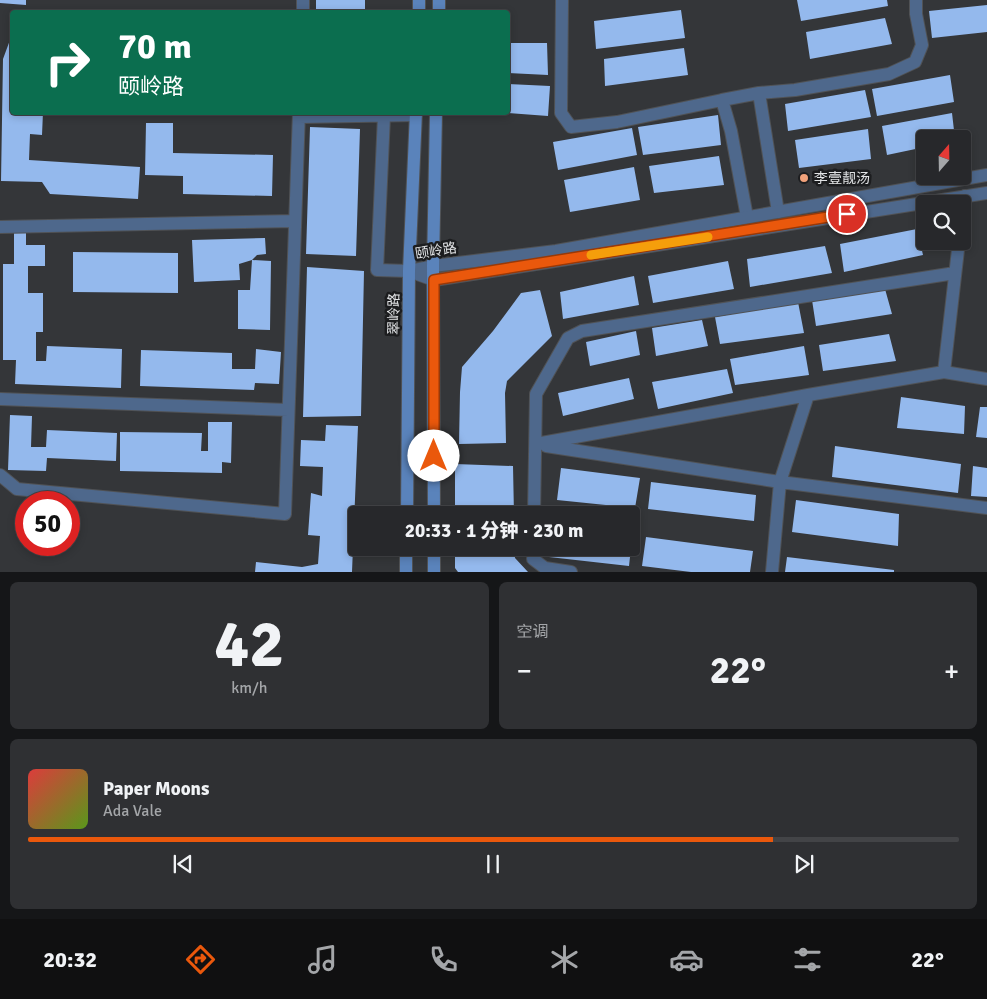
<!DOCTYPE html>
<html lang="zh">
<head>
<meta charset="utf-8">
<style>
	body { margin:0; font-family:Signika,"Noto Sans SC",sans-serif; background:#2f3033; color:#f1f3f6; height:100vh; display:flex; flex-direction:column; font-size:19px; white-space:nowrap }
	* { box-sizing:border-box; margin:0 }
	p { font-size:16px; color:#a4a6a9 }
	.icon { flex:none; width:28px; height:28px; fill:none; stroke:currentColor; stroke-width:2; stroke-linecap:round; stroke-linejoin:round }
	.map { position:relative; height:572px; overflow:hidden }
	.sheet { display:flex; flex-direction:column; gap:10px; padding:10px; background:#151618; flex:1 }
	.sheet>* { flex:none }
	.top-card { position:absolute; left:10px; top:10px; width:500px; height:105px; border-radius:5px; box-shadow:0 2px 8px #0003,0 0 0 1px #434447; background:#0b6e4f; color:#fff; overflow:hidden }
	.needle { width:32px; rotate:20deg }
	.controls { position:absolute; left:916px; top:130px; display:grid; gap:10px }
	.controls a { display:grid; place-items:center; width:55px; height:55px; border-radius:5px; background:#27282b; box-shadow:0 2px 8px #0003,0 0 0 1px #434447; font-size:25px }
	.speed { position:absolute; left:15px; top:491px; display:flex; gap:10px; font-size:25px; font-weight:700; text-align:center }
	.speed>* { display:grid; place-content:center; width:65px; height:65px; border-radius:50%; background:#27282b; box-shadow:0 2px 8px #0003,0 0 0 1px #434447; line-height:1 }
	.speed .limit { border:8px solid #d22; background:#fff; color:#111 }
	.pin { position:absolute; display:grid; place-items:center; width:42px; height:42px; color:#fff; margin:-21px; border:2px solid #fff; border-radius:50%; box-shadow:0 1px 5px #0007 }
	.me { position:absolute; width:55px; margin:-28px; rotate:0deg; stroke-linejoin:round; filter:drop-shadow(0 0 4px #0008) }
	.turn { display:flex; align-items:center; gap:18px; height:105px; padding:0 25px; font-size:22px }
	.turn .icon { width:65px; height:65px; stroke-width:2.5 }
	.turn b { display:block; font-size:35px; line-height:42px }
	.big { font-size:38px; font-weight:800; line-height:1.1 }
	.sheet .tile { flex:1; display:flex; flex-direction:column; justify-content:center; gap:8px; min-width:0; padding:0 18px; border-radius:8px; background:#2f3033 }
	.sheet .dial { align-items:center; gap:0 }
	.dial b { font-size:65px; line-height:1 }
	.song { display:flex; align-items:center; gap:15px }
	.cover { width:60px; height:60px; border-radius:8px; background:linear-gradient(135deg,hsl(0 70% 55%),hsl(90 70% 35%)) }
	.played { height:5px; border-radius:2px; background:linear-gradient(90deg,#ea580c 80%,#434447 80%) }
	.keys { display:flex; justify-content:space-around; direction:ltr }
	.heat { display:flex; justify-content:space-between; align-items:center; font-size:28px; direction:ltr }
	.sheet .tiles { flex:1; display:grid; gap:10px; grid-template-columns:1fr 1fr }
	.tile:last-child { grid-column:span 2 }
	.trip { position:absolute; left:348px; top:506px; width:292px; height:50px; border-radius:5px; background:#27282b; box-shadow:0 2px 8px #0003,0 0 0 1px #434447; font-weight:800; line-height:50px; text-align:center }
	.dock { display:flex; height:80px; justify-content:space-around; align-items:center; background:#101011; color:#a4a6a9 }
	.dock .icon { width:35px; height:35px }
	.dock .selected { color:#ea580c }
	.dock b { font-size:22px; color:#f1f3f6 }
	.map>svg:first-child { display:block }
</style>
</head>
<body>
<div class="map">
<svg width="987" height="572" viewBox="0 0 987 572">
	<rect width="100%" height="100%" fill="#343639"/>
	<path fill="#94b9ed" d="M0,0H26V5L0,3Z
		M316,0H365V12H316Z
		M797,0H887L888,6L801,21Z
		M987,5V32L932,38L929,11Z
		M681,10L685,38L596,49L594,21Z
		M885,18L892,44L810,59L806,32Z
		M10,40H12V112H43L42,135L30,134L29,160L140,167L138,199L50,194L42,182L1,181L3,59Z
		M508,43H547L548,75L508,73Z
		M684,48L688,75L605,86L604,59Z
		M950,75L954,102L877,116L872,89Z
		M508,84L550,86L548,116L508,113Z
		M865,90L871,117L788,131L785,104Z
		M952,113L955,139H925V147L887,155L882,126Z
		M718,115L721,145L643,155L638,127Z
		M146,123H173V153L273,155L272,196L183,194V176L145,175Z
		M310,127L360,129L356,256L306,254Z
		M632,128L637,155L558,170L553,142Z
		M868,129L871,159L799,168L795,140Z
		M719,156L724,185L654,193L649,166Z
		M634,167L640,200L570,212L564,180Z
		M917,229L923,255L844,272L840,244Z
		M14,232H26V245H45V266H28V293H43V332H36V361H46L47,346L122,349L121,388L15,384L16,360H3V264H14Z
		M265,238L266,254L257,255L252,260L239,264L240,280L194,282L192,240Z
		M825,246L832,273L750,287L747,259Z
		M73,252L178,253V293L73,292Z
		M252,260L271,261L270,330L238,329V290H250Z
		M728,261L734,289L653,303L648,276Z
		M307,267L364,271L361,416L303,417Z
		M634,276L639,305L563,319L560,292Z
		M885,289L892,314L816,326L812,300Z
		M540,290L552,336L507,381L505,393L506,443L459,444L460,392L462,367L493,331L521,293Z
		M798,302L804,333L720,344L715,317Z
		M702,320L708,346L656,356L652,328Z
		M636,331L640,355L590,366L586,342Z
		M889,334L896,361L823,371L819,345Z
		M804,346L809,375L735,385L730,359Z
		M256,349L281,352L279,384L255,383L254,390L140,386L141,350L232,353V369H255Z
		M727,369L733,393L658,409L652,382Z
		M629,378L634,399L563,416L558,393Z
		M901,397L965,406L964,434L897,428Z
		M980,407H987V438L976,437Z
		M10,415L32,416L31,447H46L47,430L117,433L116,461L47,458L46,471L8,470Z
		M208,422H232L231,463L222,462V473L120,471V432L202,433L201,451H208Z
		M326,425L358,426L352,572H255L256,562L302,567L318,564L320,536L308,535L311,493L322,496L323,467L300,466L301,440L325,441Z
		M835,446L961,464L958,493L832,477Z
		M455,464L513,466L514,515H455Z
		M973,466L987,468V497L971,496Z
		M561,468L640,478L635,508L557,500Z
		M651,482L756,495L754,521L648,509Z
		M796,500L899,514L898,546L792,532Z
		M646,537L753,551L750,572H691L642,566Z
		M455,548H514L515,558L528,572H458L455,568Z
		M550,548H631L629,566L549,557Z
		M787,557L894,570V572H785Z"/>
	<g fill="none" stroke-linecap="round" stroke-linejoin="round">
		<g stroke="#505255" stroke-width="14">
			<path id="minor" d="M562,0L561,113L571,127L617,122L722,100L731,131L747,217
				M303,12V0
				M722,100L759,93
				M384,116L377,270L409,271
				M299,117L416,115
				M778,212L759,93L795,90L889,74L915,62L922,45L916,14V0
				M962,217L965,196
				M0,227L295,221
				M944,372L987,379
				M0,399L288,410
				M536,444L808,395L944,372L959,241
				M546,446L780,482L987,508
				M0,475L17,489L285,514L299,112
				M534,515L536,394L568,338L582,331L955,273
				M534,548L533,559L545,568L571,572
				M772,572L780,482L808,395"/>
		</g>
		<g stroke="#505255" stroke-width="14">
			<path id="tertiary" d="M409,271L434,280L987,193
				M409,271L433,266L556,251L987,175"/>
		</g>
		<g stroke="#505255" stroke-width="14">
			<path id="secondary" d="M419,12V0
				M439,12V0
				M407,515L409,271L416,112
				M434,515L433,266L436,112
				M434,548V572
				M406,572V548"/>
		</g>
		<use href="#minor" stroke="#4e688c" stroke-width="12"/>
		<use href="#tertiary" stroke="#4e688c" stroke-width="12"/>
		<use href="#secondary" stroke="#5a83bb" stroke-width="12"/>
	</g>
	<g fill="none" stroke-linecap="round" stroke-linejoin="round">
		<g stroke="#983908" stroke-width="12">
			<path id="route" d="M434,456V280L847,214"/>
		</g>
		<use href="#route" stroke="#ea580c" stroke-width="9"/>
		<path stroke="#f59e0b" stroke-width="9" d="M591,255L708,237"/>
	</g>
	<circle fill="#f1a27b" stroke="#1c1d1f" stroke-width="2" cx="804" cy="178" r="5"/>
	<g text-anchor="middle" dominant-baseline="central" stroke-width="5" stroke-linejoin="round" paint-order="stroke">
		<g font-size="14" fill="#e1e3e5" stroke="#1c1d1f" text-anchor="start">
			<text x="814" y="178">李壹靓汤</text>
		</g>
		<g font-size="14" fill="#e1e3e5" stroke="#1c1d1f">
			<text transform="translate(436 251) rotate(-9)">颐岭路</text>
			<text transform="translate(394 314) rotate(-89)">翠岭路</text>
		</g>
	</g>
</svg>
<div class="controls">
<a><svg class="needle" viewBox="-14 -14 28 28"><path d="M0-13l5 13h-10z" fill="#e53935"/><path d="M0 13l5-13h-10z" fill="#a4a6a9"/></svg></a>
<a><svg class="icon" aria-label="search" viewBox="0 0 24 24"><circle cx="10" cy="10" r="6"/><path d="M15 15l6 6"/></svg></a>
</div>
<div class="speed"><div class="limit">50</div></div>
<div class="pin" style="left:847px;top:214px;background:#d93025"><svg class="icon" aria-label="arrive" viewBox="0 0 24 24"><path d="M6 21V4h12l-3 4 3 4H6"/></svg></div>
<svg class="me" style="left:434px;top:456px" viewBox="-20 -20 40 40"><circle r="19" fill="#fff"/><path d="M0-13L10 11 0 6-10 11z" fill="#ea580c"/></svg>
<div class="trip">20:33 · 1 分钟 · 230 m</div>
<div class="top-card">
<div class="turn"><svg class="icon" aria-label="right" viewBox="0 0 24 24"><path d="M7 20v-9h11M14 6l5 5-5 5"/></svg><div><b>70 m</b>颐岭路</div></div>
</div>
</div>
<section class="sheet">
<div class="tiles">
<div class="tile dial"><b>42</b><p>km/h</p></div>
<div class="tile"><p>空调</p>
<div class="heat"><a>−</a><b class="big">22°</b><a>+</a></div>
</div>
<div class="tile">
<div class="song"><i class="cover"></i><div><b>Paper Moons</b><p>Ada Vale</p></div></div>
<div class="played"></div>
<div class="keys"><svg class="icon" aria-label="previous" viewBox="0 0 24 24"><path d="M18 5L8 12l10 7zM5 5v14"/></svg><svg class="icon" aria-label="pause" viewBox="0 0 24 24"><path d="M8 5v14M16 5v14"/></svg><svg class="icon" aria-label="next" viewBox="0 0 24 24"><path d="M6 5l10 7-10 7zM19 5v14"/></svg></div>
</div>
</div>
</section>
<nav class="dock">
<b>20:32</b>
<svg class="icon selected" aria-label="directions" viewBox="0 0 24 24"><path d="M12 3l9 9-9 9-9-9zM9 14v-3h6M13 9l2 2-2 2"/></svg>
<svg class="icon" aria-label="music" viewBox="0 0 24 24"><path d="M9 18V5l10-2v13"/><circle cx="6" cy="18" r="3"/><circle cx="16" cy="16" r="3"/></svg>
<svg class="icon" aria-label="phone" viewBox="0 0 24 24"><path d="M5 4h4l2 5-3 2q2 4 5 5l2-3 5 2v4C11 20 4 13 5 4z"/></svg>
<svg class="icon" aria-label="climate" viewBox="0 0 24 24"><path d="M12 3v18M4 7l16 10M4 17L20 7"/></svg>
<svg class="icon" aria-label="car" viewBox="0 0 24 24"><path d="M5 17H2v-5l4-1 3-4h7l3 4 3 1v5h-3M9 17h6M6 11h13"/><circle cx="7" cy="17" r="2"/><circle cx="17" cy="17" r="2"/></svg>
<svg class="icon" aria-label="filters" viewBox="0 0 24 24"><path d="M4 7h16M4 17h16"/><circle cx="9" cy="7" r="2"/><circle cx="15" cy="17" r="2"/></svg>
<b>22°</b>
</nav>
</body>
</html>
